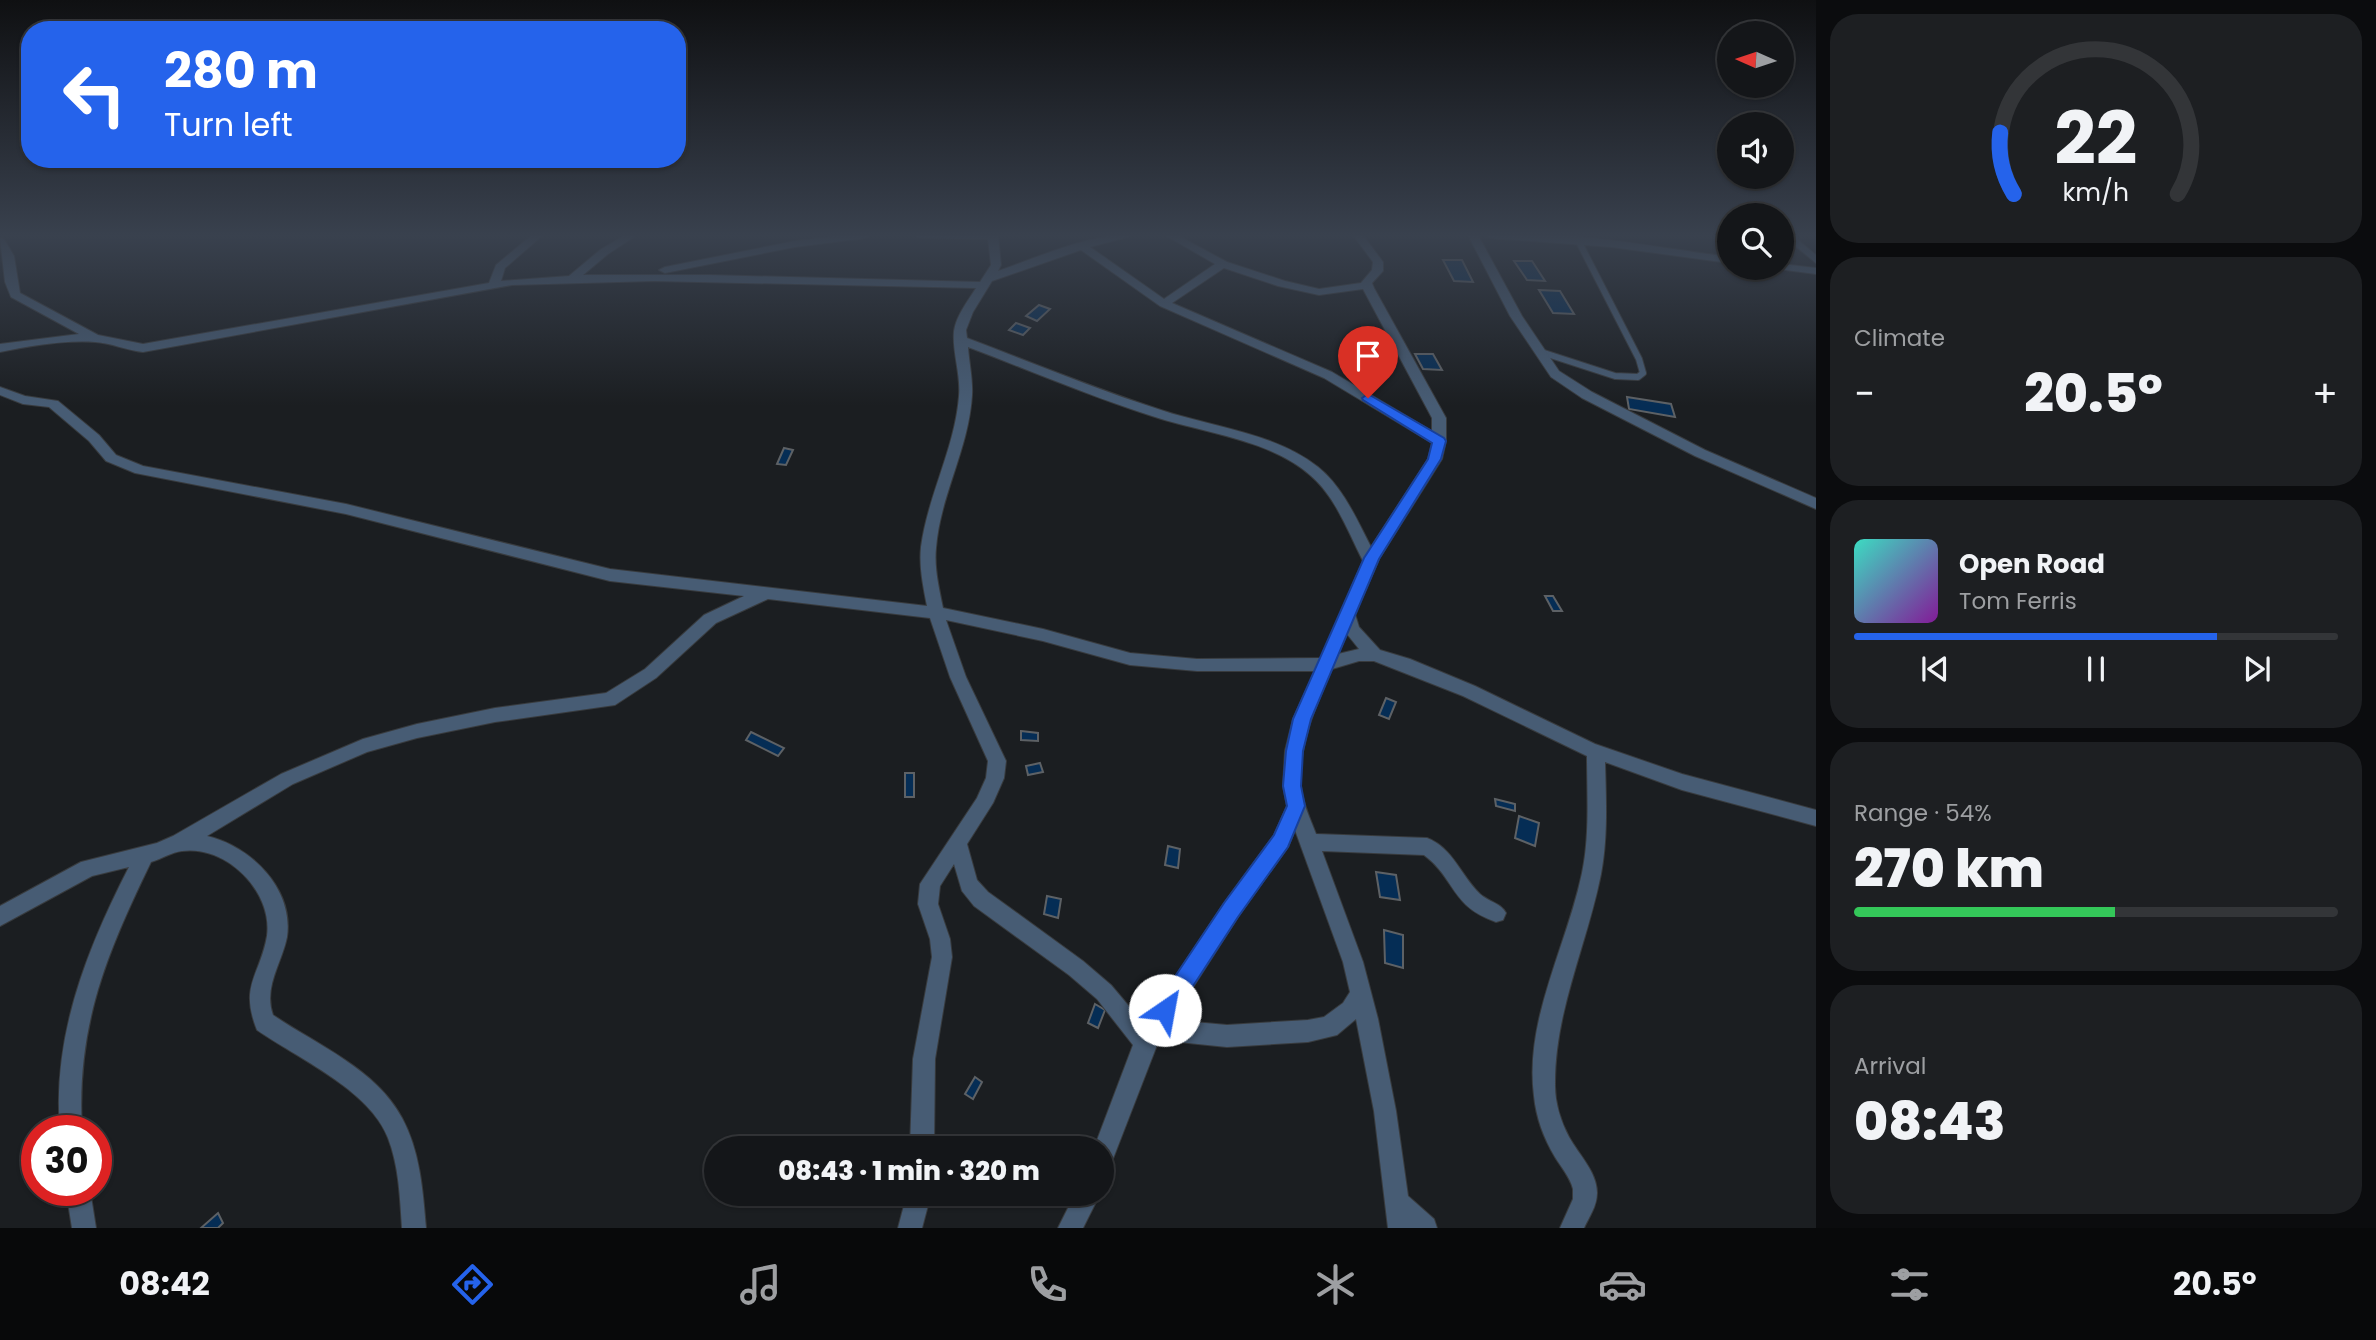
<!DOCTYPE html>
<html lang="en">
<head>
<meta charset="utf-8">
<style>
	body { margin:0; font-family:Poppins,sans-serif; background:#1d1f22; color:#f1f3f6; height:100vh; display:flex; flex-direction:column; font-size:26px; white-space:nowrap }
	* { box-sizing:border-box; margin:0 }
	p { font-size:23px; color:#9d9fa2 }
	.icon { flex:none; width:38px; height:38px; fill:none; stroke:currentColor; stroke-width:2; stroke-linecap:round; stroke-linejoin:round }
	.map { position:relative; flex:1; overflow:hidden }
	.sheet { display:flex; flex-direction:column; gap:14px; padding:14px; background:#0b0c0e; width:560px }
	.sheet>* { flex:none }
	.banner { position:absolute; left:21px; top:21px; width:665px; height:147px; border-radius:28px; box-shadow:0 2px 5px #0004,0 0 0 2px #333538; background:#2563eb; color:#fff; overflow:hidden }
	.needle { width:46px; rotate:273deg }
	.tools { position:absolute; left:1717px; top:21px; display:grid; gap:14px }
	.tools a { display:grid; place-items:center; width:77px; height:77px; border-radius:50%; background:#141619; box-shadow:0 2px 5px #0004,0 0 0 2px #333538; font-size:35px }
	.speed { position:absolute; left:21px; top:1115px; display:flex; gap:14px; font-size:35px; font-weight:700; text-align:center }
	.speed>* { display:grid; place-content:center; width:91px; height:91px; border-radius:50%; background:#141619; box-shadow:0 2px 5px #0004,0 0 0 2px #333538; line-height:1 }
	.speed .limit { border:10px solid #d22; background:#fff; color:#111 }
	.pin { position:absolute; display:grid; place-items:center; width:60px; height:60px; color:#fff; margin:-72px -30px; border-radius:50% 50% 50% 0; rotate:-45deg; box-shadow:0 0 7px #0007 }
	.pin .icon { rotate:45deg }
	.me { position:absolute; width:77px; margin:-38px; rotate:33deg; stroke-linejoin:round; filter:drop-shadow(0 0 5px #0008) }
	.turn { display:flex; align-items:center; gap:24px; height:147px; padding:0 28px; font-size:32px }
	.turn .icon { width:91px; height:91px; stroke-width:2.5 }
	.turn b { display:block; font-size:49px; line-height:60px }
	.big { font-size:52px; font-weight:800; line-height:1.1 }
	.sheet .card { flex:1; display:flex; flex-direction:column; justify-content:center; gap:10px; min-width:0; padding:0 24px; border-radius:28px; background:#1d1f22 }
	.sheet .dial { align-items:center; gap:0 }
	.dial svg { height:182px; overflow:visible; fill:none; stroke:#333538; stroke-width:7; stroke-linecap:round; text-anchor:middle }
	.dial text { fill:#f1f3f6; stroke:none }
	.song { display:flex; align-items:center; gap:21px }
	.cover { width:84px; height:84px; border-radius:10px; background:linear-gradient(135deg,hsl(170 70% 55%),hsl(290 70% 35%)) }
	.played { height:7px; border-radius:4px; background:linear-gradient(90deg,#2563eb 75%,#333538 75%) }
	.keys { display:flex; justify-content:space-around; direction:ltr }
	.heat { display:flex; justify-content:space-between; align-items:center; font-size:38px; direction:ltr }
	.charge { height:10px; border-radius:5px; background:linear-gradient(90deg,#34c759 54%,#333538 0) }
	.trip { position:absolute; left:704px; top:1136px; width:410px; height:70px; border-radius:35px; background:#141619; box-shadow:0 2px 5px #0004,0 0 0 2px #333538; font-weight:800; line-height:70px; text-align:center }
	.dock { display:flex; height:112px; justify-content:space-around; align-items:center; background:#08090a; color:#9d9fa2 }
	.dock .icon { width:49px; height:49px }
	.dock .current { color:#2563eb }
	.dock b { font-size:32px; color:#f1f3f6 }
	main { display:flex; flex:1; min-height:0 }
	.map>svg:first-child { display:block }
</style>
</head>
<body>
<main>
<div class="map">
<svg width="1816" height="1228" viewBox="0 0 1816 1228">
	<rect width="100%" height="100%" fill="#1b1e21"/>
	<path fill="#052d55" stroke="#5d6165" stroke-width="2" d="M1443,260H1462L1473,282L1454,281Z
		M1514,261H1532L1545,281L1527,280Z
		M1539,290L1560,291L1574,314L1553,313Z
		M1039,305L1050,309L1037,321L1026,316Z
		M1016,323L1030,328L1023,335L1009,330Z
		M1415,354H1433L1442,370L1423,369Z
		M1627,397L1671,404L1675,417L1629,409Z
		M784,448L793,450L786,465L777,464Z
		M1545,596H1553L1562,611H1553Z
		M1386,698L1396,702L1389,719L1379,715Z
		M1021,731L1038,733V741L1021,740Z
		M751,732L784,748L778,756L746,740Z
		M1040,763L1043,772L1028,775L1026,766Z
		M905,773H914V797H905Z
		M1495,799L1515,804V811L1496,806Z
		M1519,816L1539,823L1535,846L1515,838Z
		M1168,846L1180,849L1178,868L1165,865Z
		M1376,872L1396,875L1400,900L1380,897Z
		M1047,896L1061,899L1058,918L1044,914Z
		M1384,930L1403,935V968L1385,963Z
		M1095,1004L1105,1010L1098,1028L1088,1023Z
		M975,1077L982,1082L973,1099L965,1094Z
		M218,1213L223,1223L218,1228H201Z"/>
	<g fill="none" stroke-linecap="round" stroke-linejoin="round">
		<g stroke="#383b3e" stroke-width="8">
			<path id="service" d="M1538,351L1615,376L1638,377L1643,373L1639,359L1579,242"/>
		</g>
		<g stroke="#383b3e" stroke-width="2">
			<path id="minor" d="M532,235H543L505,268L501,281L569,276L600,250L625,235H637L608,254L583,275H709L980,282L991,265L988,239L920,238L915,235H998L1001,265L998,271C1039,257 1085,235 1129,235L1128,237L1090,247L1164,299L1215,264L1165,235H1177L1227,262L1285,281L1319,289L1361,283L1372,270L1373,262L1353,235H1363L1383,262V271L1372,283L1374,288L1446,418V441L1442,459L1379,559L1355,614L1359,627L1380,650L1410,659L1475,686L1595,744L1682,774L1816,810V826L1682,790L1605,762C1606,799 1608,837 1601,874C1587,945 1554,1012 1555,1086C1555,1103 1561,1122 1569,1137C1579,1155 1597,1172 1597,1193C1597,1206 1589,1217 1584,1228H1560L1573,1199V1189C1570,1177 1561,1167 1555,1157C1544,1139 1536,1117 1534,1096C1524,1020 1567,946 1582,873C1590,835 1587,795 1587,756L1463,696L1374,661H1359L1332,669C1316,706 1298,744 1301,786C1302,802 1310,818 1316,834L1427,838C1453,848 1461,876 1480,894C1489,902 1501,903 1506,913L1503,920L1496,922C1450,906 1456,879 1424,855L1322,851L1363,962L1378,1019L1396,1111L1408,1196L1434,1219L1437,1228H1388L1374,1111L1356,1019L1337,1035L1308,1042L1227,1047L1159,1040L1109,1169L1101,1173V1148H1094L1133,1045L1097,999L1069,975L974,906L962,891L954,864L940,886L938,904L950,939L952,957L935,1059L934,1148H910L913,1059L932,957L930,939L918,904L920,884L977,798L986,778L988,761L950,677L930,618L768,599L716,623L656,678L615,705L495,722L417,738L367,752L293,784L207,836C250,846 294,888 287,937C282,963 263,987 273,1015C317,1045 376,1069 402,1118C420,1151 423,1191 426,1228H402C400,1198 399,1166 388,1138C370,1090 297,1058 257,1030C239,985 260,976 267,936C273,891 226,845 182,851C172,852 161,859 151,862C107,953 76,1025 82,1130H60C52,1036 87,949 129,867L92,876L0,926V906L81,862L157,843L173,836L281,774L363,739L417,724L495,708L606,693L645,669L704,615L744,596L610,581L346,514L135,473L106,461L89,441L49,407L23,404L0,395V387L25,396L58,401L99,435L116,455L143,466L346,504L610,569L927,606C923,586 919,566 921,547C928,495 955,448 959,396C961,374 952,352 954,331C956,316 968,301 976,288L654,281L512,285L143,352C125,350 112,343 95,342C63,340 31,346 0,352V344L79,334L11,297L5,282L0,238L4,239L14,256L20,293L98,335L143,344L489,283L496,265ZM1081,250L1160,306L1324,378L1432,443L1428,459L1371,547C1357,520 1343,487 1318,467C1274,432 1210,427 1158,409C1093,388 1030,362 967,338L966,330L973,312L992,281ZM1224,268L1278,286L1319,295L1363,289L1432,418V431L1332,372L1172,303ZM968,347C1029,370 1089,396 1152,416C1203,433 1269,439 1310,475C1336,497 1348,532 1363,561L1321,658L1197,659L1130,653L1043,629L943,608C939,588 934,568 936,548C940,496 969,448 972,395C973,380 969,362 968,347ZM946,620L1043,641L1130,665L1197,671H1315L1293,719L1285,751L1283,786L1287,806L1274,835L1224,903L1144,1024L1111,985L1083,961L988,892L977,880L967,844L993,803L1004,778L1006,761L966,677ZM1347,634L1359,649L1338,654ZM1295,830L1343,962L1350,992L1343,1003L1324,1017L1308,1020L1227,1025L1172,1020L1238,917L1288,847Z
				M845,235H871L866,238L795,247L665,273L659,270L665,267L795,241Z
				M1468,235H1478L1522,316L1559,371L1592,392L1705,450L1816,498V509L1695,456L1582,398L1551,377L1510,316Z
				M1485,235C1560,228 1653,247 1729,257V263L1611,247L1490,238Z
				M1782,235H1792L1816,255V263Z
				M1782,264L1816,268V274L1778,269Z
				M66,1190H90L96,1228H72Z
				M907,1194H931L922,1228H898Z
				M1075,1194H1100L1083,1228H1058Z"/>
		</g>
		<use href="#service" stroke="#475c74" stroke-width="6"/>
		<use href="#minor" fill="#475c74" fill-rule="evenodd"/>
	</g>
	<linearGradient id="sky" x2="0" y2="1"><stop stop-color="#0f1012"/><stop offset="0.58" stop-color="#39414e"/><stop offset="1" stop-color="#39414e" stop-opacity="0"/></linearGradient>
	<rect width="1816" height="406" fill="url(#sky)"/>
	<path fill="#2563eb" stroke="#184099" stroke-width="2" d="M1368,394L1444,438L1446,441L1441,459L1379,559L1311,719L1303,751L1301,786L1305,806L1288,847L1238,917L1173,1017L1165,1020L1158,1017L1154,1010L1158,1002L1224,903L1274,835L1287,806L1283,786L1286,751L1293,719L1364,558L1428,459L1432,443L1363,400L1362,398Z"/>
</svg>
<div class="tools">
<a><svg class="needle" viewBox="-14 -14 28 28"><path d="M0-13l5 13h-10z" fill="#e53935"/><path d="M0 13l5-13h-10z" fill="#9d9fa2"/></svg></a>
<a><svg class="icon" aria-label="sound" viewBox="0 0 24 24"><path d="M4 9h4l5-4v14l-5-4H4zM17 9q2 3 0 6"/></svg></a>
<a><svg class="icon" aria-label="search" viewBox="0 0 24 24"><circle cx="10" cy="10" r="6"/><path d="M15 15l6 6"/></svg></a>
</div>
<div class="speed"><div class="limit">30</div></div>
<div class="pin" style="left:1368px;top:398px;background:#d93025"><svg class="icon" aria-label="arrive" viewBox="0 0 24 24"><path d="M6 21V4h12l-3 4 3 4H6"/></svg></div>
<svg class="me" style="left:1165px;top:1010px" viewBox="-20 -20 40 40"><circle r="19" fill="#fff"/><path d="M0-13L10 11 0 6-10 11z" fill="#2563eb"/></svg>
<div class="trip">08:43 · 1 min · 320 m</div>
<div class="banner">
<div class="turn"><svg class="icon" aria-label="left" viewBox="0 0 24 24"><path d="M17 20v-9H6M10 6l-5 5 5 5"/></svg><div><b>280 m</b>Turn left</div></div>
</div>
</div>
<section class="sheet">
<div class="card dial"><svg viewBox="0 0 100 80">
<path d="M14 69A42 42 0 1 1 86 69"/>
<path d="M14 69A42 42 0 0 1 8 42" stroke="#2563eb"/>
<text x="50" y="56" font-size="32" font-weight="700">22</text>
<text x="50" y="72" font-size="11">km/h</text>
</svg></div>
<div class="card"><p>Climate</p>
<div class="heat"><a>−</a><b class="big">20.5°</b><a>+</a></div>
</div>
<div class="card">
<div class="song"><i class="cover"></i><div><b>Open Road</b><p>Tom Ferris</p></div></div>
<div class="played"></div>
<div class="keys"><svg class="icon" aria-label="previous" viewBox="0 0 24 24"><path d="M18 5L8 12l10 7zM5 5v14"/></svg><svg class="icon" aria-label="pause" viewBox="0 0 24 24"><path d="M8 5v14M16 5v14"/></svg><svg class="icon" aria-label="next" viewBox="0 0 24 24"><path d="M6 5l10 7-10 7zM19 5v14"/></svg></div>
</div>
<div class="card"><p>Range · 54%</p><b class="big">270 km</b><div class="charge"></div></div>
<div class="card"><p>Arrival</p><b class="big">08:43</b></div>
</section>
</main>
<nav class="dock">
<b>08:42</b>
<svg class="icon current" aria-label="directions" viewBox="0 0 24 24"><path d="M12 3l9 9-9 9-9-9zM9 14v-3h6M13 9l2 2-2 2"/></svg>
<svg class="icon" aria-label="music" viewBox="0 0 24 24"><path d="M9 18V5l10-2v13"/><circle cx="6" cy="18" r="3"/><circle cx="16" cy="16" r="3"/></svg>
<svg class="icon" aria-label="phone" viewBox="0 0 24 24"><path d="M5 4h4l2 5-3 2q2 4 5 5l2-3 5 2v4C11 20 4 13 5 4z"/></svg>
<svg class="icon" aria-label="climate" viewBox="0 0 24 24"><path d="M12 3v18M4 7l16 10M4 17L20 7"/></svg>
<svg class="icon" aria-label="car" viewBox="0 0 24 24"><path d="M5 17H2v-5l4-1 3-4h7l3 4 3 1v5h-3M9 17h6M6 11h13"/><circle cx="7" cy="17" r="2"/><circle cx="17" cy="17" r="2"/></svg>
<svg class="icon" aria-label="filters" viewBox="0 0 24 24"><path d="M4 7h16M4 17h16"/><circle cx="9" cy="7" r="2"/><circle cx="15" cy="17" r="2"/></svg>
<b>20.5°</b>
</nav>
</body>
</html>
